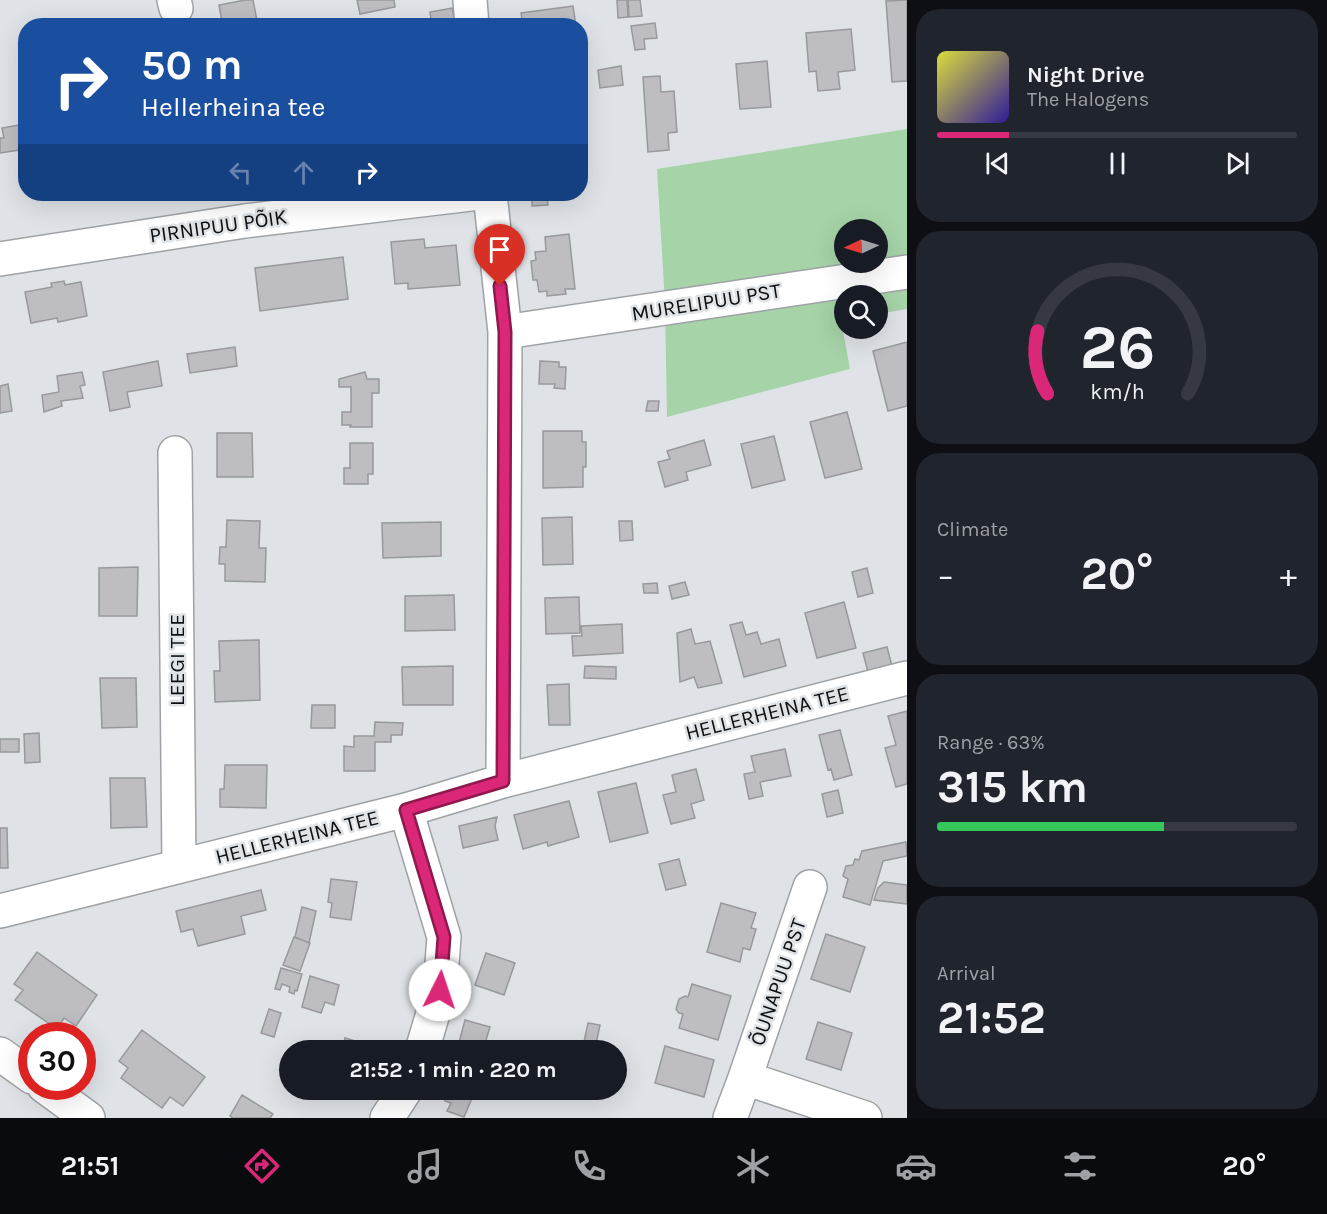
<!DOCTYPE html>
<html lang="en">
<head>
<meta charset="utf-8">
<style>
	body { margin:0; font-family:Karla,sans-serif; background:#20242c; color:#f1f3f6; height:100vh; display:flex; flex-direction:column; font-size:22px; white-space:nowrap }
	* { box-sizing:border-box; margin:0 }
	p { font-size:20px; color:#9ea1a6 }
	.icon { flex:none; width:33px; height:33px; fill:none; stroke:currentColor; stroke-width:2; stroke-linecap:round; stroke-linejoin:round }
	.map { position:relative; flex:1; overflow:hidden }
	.details { display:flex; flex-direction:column; gap:9px; padding:9px; background:#0d0f14; width:420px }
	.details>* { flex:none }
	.top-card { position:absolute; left:18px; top:18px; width:570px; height:183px; border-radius:24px; box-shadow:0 6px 24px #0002; background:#1a4fa0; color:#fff; overflow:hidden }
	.needle { width:39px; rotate:266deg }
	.fabs { position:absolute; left:834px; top:219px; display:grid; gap:12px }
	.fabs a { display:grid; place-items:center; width:54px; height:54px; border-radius:50%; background:#171b24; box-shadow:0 6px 24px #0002; font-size:30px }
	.speed { position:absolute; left:18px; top:1022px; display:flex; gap:12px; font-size:30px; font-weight:700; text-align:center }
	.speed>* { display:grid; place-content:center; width:78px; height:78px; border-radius:50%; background:#171b24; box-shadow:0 6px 24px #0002; line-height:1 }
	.speed .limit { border:9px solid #d22; background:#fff; color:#111 }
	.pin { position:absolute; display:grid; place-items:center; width:51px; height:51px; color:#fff; margin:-62px -26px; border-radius:50% 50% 50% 0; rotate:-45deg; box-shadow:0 0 6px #0007 }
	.pin .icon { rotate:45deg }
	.me { position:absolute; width:66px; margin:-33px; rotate:4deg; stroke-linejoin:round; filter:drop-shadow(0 0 4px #0008) }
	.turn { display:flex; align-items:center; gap:21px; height:126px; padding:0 24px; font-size:27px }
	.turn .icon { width:78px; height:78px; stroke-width:2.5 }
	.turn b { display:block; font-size:42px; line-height:51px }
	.lanes { display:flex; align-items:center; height:57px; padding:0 24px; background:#0003; justify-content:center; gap:30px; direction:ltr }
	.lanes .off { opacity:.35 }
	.big { font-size:45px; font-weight:700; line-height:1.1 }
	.details .card { flex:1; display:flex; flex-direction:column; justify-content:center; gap:9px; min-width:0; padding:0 21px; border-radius:24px; background:#20242c }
	.details .dial { align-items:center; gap:0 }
	.dial svg { height:156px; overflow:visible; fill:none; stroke:#363941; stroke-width:7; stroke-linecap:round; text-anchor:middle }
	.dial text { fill:#f1f3f6; stroke:none }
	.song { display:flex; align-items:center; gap:18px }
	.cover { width:72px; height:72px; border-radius:9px; background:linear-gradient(135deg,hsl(60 70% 55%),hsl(250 70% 35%)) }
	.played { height:6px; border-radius:3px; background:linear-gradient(90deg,#db2777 20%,#363941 20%) }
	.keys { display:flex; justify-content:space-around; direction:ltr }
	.heat { display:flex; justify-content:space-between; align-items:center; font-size:33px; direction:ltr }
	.charge { height:9px; border-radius:4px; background:linear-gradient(90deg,#34c759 63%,#363941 0) }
	.trip { position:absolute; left:279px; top:1040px; width:348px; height:60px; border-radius:30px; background:#171b24; box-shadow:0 6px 24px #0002; font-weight:700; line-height:60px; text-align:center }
	.tab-bar { display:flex; height:96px; justify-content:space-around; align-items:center; background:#090b0e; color:#9ea1a6 }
	.tab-bar .icon { width:42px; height:42px }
	.tab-bar .selected { color:#db2777 }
	.tab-bar b { font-size:27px; color:#f1f3f6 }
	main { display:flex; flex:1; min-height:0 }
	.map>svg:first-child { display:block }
</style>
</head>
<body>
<main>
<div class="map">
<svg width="907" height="1118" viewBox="0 0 907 1118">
	<rect width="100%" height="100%" fill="#dfe3e7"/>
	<path fill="#a6d3a8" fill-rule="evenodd" d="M907,129V309L878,314V296H844V319L841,320L850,369L667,417L665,303L657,169ZM844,230H878V262H844Z"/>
	<path fill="#bdbdc2" stroke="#98989d" stroke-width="1.5" d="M245,0H253L258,26H218L217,23L222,22L219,5Z
		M357,0H394L395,7L360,14Z
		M617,0H627L628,17L618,18Z
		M628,0H640L642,16L629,17Z
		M907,0V81L892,82L886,1Z
		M573,6L576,26H523L521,13Z
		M452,8L456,26H432L430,12Z
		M655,23L657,38L644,39L645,49L635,50L631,26Z
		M851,29L855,70L838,72L840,89L818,91L816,71L809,72L806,33Z
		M767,61L771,107L740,109L736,64Z
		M621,66L623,85L600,88L598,70Z
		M660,76L661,92L674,91L677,132L668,133L669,150L648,152L643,77Z
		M25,124L26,149L0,153V138H4L2,128Z
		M520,194H547L548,205L532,206V197L521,198Z
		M569,234L575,289H565L566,294L547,296V291L539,292L537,280H533L531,261L536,260L535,252L546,251L545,237Z
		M424,239L425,248L456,245L460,285L408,289V283L395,284L391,242Z
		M343,257L348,299L260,311L255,268Z
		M64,281L65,285L81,282L87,316L58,322L57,318L31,323L25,292L52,287L51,283Z
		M907,342V406L888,411L873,351Z
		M235,347L237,366L190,373L187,354Z
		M158,361L162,386L127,392L130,407L110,411L103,372Z
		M540,361L559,362V367H566L565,389L554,388L555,384H539Z
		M82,372L85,385L80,386L83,398L61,401L62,406L44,412L42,395L59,392L57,376Z
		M365,372L367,379H379V393H372V427H350L351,425H342V412H351V387H339V379Z
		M8,384L12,411L0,413V386Z
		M648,401H659L658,411H646Z
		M847,412L862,469L825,478L810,422Z
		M543,431H582V442H586V467H583V487L543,488Z
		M217,433H252L253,477H217Z
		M774,436L785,480L752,488L741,444Z
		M704,440L711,465L686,472L688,480L665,487L658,462L670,459L667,451Z
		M350,443H373V474H368V484H344V468H350Z
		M572,517L573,564L543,565L542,518Z
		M227,520L260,521L259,548H266L265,582L225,581V564H219L220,547H226Z
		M619,521H632L633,540L620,541Z
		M441,522V556L383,558L382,523Z
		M138,567L137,616H99V568Z
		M867,568L873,593L858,597L852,572Z
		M685,582L689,595L672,599L669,586Z
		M657,583L658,593H644L643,584Z
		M454,595L455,630L405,631V596Z
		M579,597L580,633L546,634L545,598Z
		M844,602L856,648L817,658L805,613Z
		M742,622L746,635L757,632L761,644L779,639L786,666L744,677L730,625Z
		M622,624L623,653L573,656L572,636H582L581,626Z
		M691,629L695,644L710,641L722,683L698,688L694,677L680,682L677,633Z
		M259,640L260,700L215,702L214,671H220L219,641Z
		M887,647L892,666L868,672L863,653Z
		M453,666V705H403L402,667Z
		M585,666L616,667V679L584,678Z
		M100,678H136L137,727L102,728Z
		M569,684L570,725H549L547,685Z
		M312,705H335V728H311Z
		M907,711V784L896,787L885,748L896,745L888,716Z
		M375,722L403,723L402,735H391V742H375V771H344V746L354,747V736H374Z
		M840,730L852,775L834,780L831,769L828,770L819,735Z
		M39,733L40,762L25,763L24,734Z
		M0,739H19V752H0Z
		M785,749L791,776L760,782L763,796L749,799L744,774L755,772L751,756Z
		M225,765H267L266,808L220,807V789H224Z
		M696,769L704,800L691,804L695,818L671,824L663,795L676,792L672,775Z
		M110,778H145L147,827L111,828Z
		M636,783L648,833L610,842L598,792Z
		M838,790L843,813L827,817L822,794Z
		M569,801L579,837L548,846L547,842L523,849L514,815Z
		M497,817L495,826L498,840L463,848L459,826Z
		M0,828H7L8,868H0Z
		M906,842L907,856L883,861L870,905L843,897L848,879L843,876L846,866L853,865L855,859L859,860L862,851Z
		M679,859L686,885L666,890L659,864Z
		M331,879L357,882L351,920L330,917L332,903L328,902Z
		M884,882L907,885V904L874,900L878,888Z
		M261,890L266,910L241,916L245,934L198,946L193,929L181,932L176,911Z
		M721,903L756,913L751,928L756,929L750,950L743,948L740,962L707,952Z
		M302,907L316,911L309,943L295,937Z
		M826,934L865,947L850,992L811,979Z
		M294,937L310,943L300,971L283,965Z
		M37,952L97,995L76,1026L64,1018L57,1029L15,1000L23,990L14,984Z
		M486,953L515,963L504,995L475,985Z
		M281,968L302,974L297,991L295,990L294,994L289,992L290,987L282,984L280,990L275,989Z
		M310,976L339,985L334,1005L325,1002L321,1013L302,1007Z
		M692,984L731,996L718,1040L679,1028L683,1014L679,1013L676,1009L679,999L685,996L688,997Z
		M269,1009L281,1013L274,1037L261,1033Z
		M465,1020L490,1027L483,1050H457Z
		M818,1022L852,1033L841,1070L806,1059Z
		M588,1023L600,1025L596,1044L584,1042Z
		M142,1030L205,1077L183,1106L170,1097L162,1108L121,1078L128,1068L119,1061Z
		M345,1038L373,1046L372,1050H342Z
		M665,1046L714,1060L704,1097L655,1083Z
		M450,1090L472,1098L464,1117L447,1111L451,1103L445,1101Z
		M242,1095L273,1114L270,1118H233L230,1116Z"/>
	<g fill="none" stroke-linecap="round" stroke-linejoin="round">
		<g stroke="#9ea2a6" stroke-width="36">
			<path id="minor" d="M174,0L176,8
				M470,0L472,26
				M490,194L505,332L503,781
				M0,259L245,221L471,194
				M505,332L907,272
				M175,453L179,866
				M406,810L444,937L440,990L422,1050
				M0,911L406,810L503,781L907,678
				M0,1054L32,1077
				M745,1078L810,887
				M44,1086L88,1118
				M387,1118L406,1089
				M730,1118L745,1078L865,1118"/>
		</g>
		<use href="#minor" stroke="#fff" stroke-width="33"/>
	</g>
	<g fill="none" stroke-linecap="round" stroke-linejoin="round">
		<g stroke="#8e194d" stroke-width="15">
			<path id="route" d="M440,990L444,937L406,810L503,781L505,332L500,286"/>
		</g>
		<use href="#route" stroke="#db2777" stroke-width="10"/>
	</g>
	<g text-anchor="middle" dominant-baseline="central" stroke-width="5" stroke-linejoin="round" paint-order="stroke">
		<g font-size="21" fill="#0d0e0f" stroke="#dfe3e7">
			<text transform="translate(218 226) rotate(-8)">PIRNIPUU PÕIK</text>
			<text transform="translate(706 302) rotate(-9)">MURELIPUU PST</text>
			<text transform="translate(177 660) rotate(-90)">LEEGI TEE</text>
			<text transform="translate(767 713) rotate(-14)">HELLERHEINA TEE</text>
			<text transform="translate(297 837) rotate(-14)">HELLERHEINA TEE</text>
			<text transform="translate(778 982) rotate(-71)">ÕUNAPUU PST</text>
		</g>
	</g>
</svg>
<div class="fabs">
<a><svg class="needle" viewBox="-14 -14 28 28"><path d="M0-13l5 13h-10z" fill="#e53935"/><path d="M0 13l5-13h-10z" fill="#9ea1a6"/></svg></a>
<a><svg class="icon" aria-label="search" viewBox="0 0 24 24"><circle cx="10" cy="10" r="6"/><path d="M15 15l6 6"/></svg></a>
</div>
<div class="speed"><div class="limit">30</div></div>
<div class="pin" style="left:500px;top:286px;background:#d93025"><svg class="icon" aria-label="arrive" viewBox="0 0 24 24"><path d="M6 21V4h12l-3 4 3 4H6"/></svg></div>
<svg class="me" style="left:440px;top:990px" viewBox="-20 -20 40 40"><circle r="19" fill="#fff"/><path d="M0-13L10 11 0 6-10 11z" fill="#db2777"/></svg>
<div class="trip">21:52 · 1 min · 220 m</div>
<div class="top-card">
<div class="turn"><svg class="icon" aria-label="right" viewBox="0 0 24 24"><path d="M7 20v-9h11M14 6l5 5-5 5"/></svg><div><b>50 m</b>Hellerheina tee</div></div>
<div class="lanes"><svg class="icon off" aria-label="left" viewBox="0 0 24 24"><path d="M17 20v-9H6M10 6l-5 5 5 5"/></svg><svg class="icon off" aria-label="ahead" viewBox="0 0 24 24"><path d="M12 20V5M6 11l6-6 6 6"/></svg><svg class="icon" aria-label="right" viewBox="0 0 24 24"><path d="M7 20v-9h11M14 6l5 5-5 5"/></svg></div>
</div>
</div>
<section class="details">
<div class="card">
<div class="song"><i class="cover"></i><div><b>Night Drive</b><p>The Halogens</p></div></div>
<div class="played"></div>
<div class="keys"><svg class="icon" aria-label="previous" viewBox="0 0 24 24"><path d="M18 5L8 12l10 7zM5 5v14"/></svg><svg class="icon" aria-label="pause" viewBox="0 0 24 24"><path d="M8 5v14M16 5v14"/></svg><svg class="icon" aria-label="next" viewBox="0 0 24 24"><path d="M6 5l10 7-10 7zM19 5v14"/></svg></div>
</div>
<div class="card dial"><svg viewBox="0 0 100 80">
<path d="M14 69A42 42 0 1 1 86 69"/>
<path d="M14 69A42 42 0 0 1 9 37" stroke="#db2777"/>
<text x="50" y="56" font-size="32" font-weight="700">26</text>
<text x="50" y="72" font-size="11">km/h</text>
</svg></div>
<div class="card"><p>Climate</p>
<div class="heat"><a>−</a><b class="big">20°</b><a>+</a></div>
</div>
<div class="card"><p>Range · 63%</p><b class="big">315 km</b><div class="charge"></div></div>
<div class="card"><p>Arrival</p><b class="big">21:52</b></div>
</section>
</main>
<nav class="tab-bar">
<b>21:51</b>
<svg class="icon selected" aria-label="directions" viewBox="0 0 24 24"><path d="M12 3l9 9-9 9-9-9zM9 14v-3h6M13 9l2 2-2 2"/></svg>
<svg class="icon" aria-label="music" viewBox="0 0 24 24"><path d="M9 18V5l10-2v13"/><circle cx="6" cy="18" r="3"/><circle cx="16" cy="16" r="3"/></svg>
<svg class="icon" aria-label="phone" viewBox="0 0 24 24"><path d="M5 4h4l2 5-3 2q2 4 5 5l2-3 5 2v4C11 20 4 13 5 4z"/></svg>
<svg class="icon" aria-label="climate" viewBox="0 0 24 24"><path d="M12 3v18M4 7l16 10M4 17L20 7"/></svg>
<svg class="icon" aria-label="car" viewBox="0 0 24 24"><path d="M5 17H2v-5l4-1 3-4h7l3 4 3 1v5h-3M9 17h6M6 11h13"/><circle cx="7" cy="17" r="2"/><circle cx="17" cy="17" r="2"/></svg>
<svg class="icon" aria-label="filters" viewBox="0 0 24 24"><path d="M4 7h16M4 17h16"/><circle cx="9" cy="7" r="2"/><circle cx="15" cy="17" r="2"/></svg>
<b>20°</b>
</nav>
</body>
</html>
